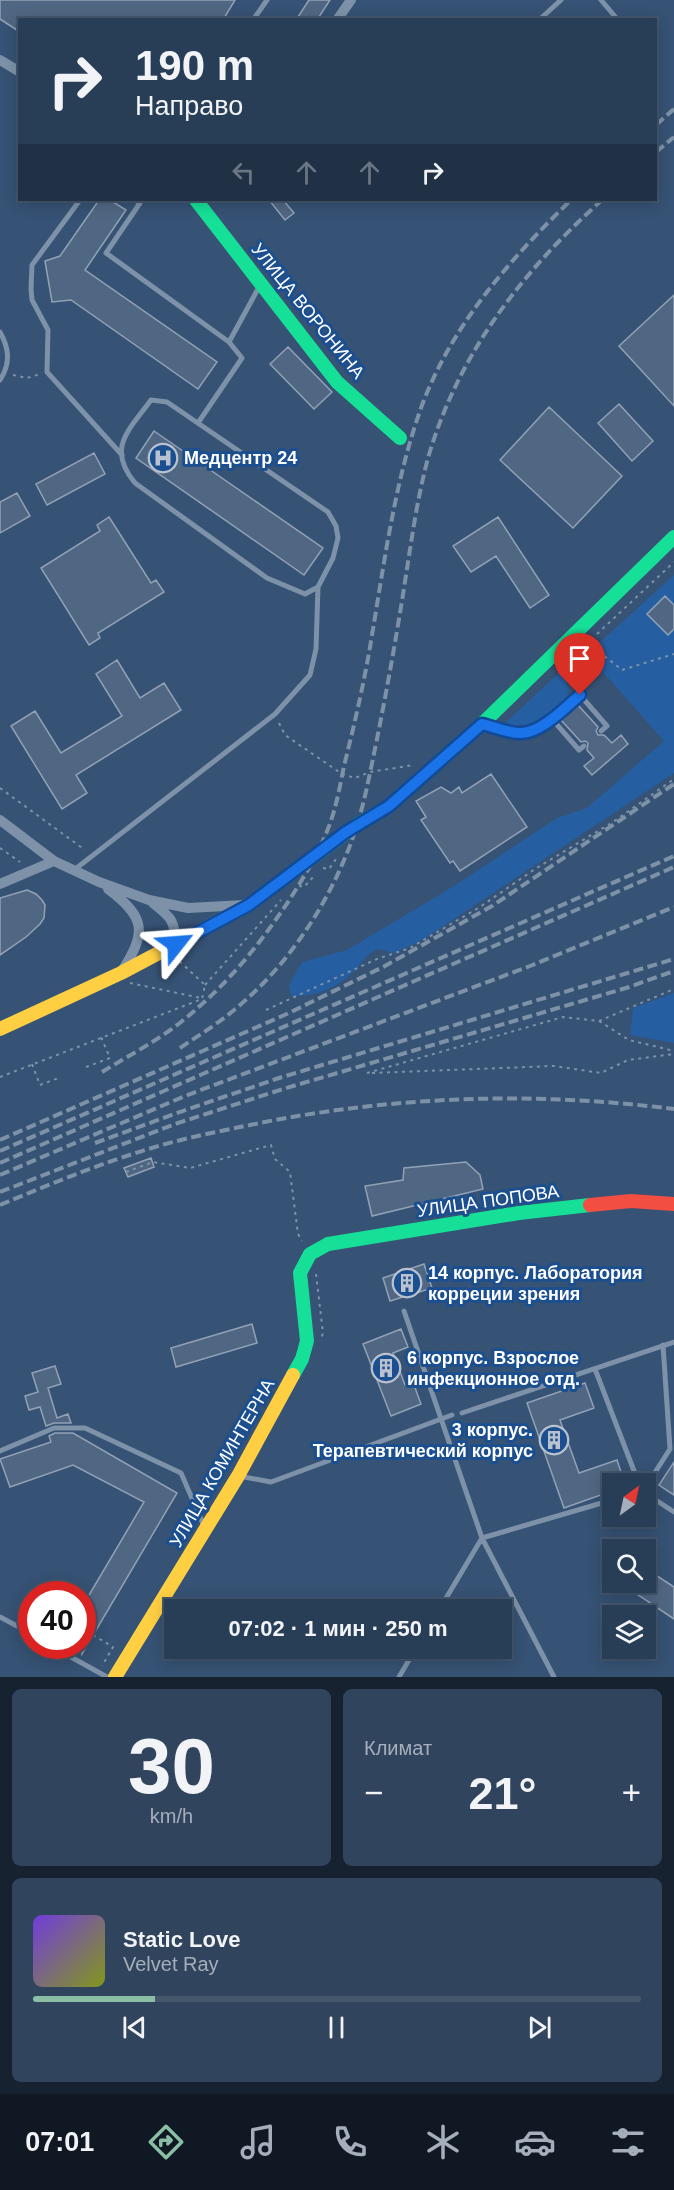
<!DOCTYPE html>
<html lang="ru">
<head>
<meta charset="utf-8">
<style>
	body { margin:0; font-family:Arial,sans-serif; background:#30455d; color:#f1f3f6; height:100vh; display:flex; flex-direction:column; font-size:22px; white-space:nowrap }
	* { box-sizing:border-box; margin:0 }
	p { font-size:20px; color:#a5aeba }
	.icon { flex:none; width:33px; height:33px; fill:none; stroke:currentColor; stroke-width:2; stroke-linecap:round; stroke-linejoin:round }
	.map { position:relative; height:1677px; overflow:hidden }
	.details { display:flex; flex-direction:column; gap:12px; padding:12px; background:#162230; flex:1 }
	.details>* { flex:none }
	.top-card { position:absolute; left:18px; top:18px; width:639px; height:183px; border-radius:0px; box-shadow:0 3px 15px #0003,0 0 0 2px #44576d; background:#283e57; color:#f1f3f6; overflow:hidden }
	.needle { width:39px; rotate:33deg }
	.fabs { position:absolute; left:602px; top:1473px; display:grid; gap:12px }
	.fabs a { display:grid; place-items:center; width:54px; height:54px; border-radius:0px; background:#283e57; box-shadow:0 3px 15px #0003,0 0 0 2px #44576d; font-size:30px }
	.speed { position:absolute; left:18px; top:1581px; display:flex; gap:12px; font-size:30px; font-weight:700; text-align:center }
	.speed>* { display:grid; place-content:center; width:78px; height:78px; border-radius:50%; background:#283e57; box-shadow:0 3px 15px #0003,0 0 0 2px #44576d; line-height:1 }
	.speed .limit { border:9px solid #d22; background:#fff; color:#111 }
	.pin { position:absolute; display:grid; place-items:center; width:51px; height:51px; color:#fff; margin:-62px -26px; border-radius:50% 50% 50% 0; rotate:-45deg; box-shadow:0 0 6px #0007 }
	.pin .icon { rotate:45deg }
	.me { position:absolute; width:66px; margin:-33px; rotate:62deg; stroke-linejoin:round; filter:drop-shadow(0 0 4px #0008) }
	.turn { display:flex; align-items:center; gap:21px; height:126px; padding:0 18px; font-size:27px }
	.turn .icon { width:78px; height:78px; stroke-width:2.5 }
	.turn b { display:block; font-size:42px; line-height:51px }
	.lanes { display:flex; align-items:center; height:57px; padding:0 18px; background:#0003; justify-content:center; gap:30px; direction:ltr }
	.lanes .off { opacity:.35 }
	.big { font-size:45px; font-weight:700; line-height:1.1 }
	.details .card { flex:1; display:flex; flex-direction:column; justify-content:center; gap:9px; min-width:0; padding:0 21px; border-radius:9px; background:#30455d }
	.details .dial { align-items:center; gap:0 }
	.dial b { font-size:78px; line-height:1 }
	.song { display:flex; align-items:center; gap:18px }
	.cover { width:72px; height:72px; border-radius:9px; background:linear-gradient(135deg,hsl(260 70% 55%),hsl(70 70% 35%)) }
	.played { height:6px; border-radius:3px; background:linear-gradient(90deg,#8abfa5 20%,#44576d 20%) }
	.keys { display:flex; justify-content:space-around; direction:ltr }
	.heat { display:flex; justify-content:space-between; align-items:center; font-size:33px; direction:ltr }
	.details .tiles { flex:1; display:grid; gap:12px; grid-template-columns:1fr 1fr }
	.card:last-child { grid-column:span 2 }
	.trip { position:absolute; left:164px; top:1599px; width:348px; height:60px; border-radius:0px; background:#283e57; box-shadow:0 3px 15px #0003,0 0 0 2px #44576d; font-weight:700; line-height:60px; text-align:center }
	.tabs { display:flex; height:96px; justify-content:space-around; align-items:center; background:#101923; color:#a5aeba }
	.tabs .icon { width:42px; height:42px }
	.tabs .selected { color:#8abfa5 }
	.tabs b { font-size:27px; color:#f1f3f6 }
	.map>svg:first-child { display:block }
</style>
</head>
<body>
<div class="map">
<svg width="674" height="1677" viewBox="0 0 674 1677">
	<rect width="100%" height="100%" fill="#365274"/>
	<path fill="#265fa1" d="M674,575V605L665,596L647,614L668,635L674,629V773L424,939L394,953L377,949C366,955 362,963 353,972C336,989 315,997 291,996L289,985L302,962L347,950L454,886L557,818L587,808L664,741L587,654Z
		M560,672L563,673L569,690C563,715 527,731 504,724Z
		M674,993V1043L630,1035L633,1008Z"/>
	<path fill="#506783" stroke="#92a2b6" stroke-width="1.5" d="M0,0H235L223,20H20V32L0,19Z
		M309,0H330L317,20H296Z
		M99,200H110L126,210L85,270L217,362L198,389L71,300L52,302L45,261L60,256Z
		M269,200H283L294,213L285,220Z
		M674,295V406L619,346Z
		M288,347L332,392L314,409L270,364Z
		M619,404L653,441L632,461L598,423Z
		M549,407L622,476L573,528L500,460Z
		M154,431L323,548L304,575L136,458Z
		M94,453L105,474L47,505L36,484Z
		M17,493L30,516L0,533V502Z
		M109,517L151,583L156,580L164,592L98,633L100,638L89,645L41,568L100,531L97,525Z
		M498,517L549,595L530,608L496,556L471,572L453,546Z
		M665,596L674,605V629L668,635L647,614Z
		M117,660L140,698L164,683L181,710L76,775L87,793L62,809L11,726L35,711L61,753L122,716L96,674Z
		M577,704L598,727L596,731L598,735H604L612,743L621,735L628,744L592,775L584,766L594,758L587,750L588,743L585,741L581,742L560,719Z
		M491,774L527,827L460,871L453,861L450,863L421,820L426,817L416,801L441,787L451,793L459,787L462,793Z
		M27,890L36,894L42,900L45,905L44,918L40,924L26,937L0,955V898Z
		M151,1158L154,1167L128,1177L124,1168Z
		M466,1162L480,1175L483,1189L372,1216L365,1186L403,1180L404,1168Z
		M424,1264L432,1288L390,1301L383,1278Z
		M252,1324L257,1343L176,1367L171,1348Z
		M401,1329L408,1347L393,1353L405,1385L413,1382L421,1404L391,1416L363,1344Z
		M55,1366L61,1384L48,1388L57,1418L68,1414L71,1423H54L46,1426L40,1407L29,1410L25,1396L38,1392L32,1373Z
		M585,1383L594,1408L560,1420L579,1473L617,1460L625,1484H612V1491L564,1508L527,1403Z
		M55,1433H73L177,1493L82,1654V1607L144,1502L73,1465L10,1487L0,1459L51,1442L49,1436Z
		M674,1462V1495L659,1485Z
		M645,1568L674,1587V1619L619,1582H645Z"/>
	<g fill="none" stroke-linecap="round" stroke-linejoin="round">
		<path stroke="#7d92a8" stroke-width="2" stroke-dasharray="3 4.5" stroke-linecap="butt" d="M13,375L27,378L40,374
			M597,634L674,562
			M587,642L622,670L674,654
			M279,723L285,735L342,774L355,778L370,772L414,765
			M0,788L85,850
			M0,848L20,862
			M323,868L329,869L336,859
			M299,886L304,887L315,875
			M130,983L201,998
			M205,985L281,900
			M266,1010L377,959L410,948L480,907L535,869L613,822L674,779
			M599,1021L629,1040L674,1051
			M32,1064L40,1085L61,1077
			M86,1067L110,1058L101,1037
			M367,1073L563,1017L599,1021L674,989
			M372,1073L554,1066L601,1073L628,1060L674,1054
			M0,1077L202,999L205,985L178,960
			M126,1172L153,1162L190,1168L271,1145L275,1159L290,1172L298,1234L302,1241
			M316,1274L323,1333L321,1339
			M93,1635L113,1647L102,1666"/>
		<path stroke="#7d92a8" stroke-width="5" d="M601,0L618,20
			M253,20L267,0
			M539,20L561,0
			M80,200L32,265L31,289L32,300L48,330L47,372L122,455
			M135,200L140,203L106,253L229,342
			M0,332C9,348 11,363 0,380
			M198,423L242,358L229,342L259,287
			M560,650L580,695L607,726L601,731
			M552,719L579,750L584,746
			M484,724C495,727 509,733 521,733C543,732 564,709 580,695
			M74,870L275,714L310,675L316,649L318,587L333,558L338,538L336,526L328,512L167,402L151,400C129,430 106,448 135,483L267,578L305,594L318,587
			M404,1311L482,1538L612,1500
			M595,1369L639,1484
			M462,1413L674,1342
			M0,1451L54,1428H85L181,1473L204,1526
			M239,1476L271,1482L452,1415
			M645,1488L670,1449L663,1345
			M645,1493L674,1512
			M482,1538L554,1677
			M439,1610L482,1538
			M0,1617L32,1634
			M51,1646L107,1677
			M399,1677L416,1648"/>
		<path stroke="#7d92a8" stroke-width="10" d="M337,20L351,0
			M0,60L20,72
			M0,820L54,861L99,882L149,900L188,908L244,905
			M0,884L54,861
			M108,889C147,918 146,933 122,971
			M153,903C171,917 175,921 176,944"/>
		<path stroke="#16e098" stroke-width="14" d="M196,200L337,382L400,438
			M269,890L358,824L389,806L482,724L674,537
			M293,1375L302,1359L307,1341L300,1273L310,1254L328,1244L519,1213L590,1205"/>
		<path stroke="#ffcf43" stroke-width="14" d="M0,1029L121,973L249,905L269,890
			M115,1677L238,1476L293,1375"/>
		<path stroke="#f24e42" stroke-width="14" d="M590,1205L631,1201L674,1204"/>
		<path stroke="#7e92a7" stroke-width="4" stroke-dasharray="10 4.5" stroke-linecap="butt" d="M656,125L674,109
			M656,152L674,137
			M180,1048C201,1034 222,1021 240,1005C294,959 336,892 357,825C366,797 371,767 377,739C387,689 396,639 404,588C411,544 418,490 431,448C463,347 525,269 602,200
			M102,1072C128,1056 157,1041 181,1022C226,986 258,947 290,899C307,872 325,843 334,811C338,797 341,781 344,766C355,722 365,679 372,635C385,558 395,481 421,408C451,326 510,259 571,200
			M0,1140L289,1013L383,967L492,906L674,784
			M95,1143L174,1114L279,1078L674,959
			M0,1151L674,856
			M0,1163L674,867
			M0,1175L185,1096L530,966L674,907
			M0,1192L175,1124L283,1089L626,988L674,971
			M0,1205C53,1183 106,1161 162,1145C190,1137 221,1131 250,1125C390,1096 532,1091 674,1109"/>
	</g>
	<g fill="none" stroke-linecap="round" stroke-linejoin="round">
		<g stroke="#114b97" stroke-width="15">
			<path id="route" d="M176,944L249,905L346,832L389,806L482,724C494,727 508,733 520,733C540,734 565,708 580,695"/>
		</g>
		<use href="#route" stroke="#1a73e8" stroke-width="10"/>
	</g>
	<defs>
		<g id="hospital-ring" transform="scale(1.5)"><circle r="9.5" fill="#1b4f8f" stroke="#b9c2ce" stroke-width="1.5"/><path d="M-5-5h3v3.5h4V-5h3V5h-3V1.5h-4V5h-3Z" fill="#b9c2ce"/></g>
		<g id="building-ring" transform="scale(1.5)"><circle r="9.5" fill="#1b4f8f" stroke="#b9c2ce" stroke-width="1.5"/><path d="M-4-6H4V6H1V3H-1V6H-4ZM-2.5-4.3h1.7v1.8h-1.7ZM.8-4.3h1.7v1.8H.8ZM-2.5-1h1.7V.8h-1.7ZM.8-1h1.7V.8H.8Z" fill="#b9c2ce"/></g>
	</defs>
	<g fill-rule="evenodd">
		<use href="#hospital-ring" x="163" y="458"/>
		<use href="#building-ring" x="407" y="1283"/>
		<use href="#building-ring" x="386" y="1368"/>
		<use href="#building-ring" x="554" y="1440"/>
	</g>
	<g text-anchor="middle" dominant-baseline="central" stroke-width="6" stroke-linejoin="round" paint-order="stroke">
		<g font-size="18" fill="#fff" stroke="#1b4f8f">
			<text transform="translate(308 311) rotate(51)">УЛИЦА ВОРОНИНА</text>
			<text transform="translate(488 1201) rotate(-8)">УЛИЦА ПОПОВА</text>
			<text transform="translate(222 1463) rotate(-60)">УЛИЦА КОМИНТЕРНА</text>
		</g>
		<g font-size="18" font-weight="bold" fill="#fff" stroke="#1b4f8f" text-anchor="start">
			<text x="184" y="458">Медцентр 24</text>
			<text x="428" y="1273">14 корпус. Лаборатория<tspan x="428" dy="21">корреции зрения</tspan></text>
			<text x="407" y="1358">6 корпус. Взрослое<tspan x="407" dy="21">инфекционное отд.</tspan></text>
			<text x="533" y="1430" text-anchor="end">3 корпус.<tspan x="533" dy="21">Терапевтический корпус</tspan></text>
		</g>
	</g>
</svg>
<div class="fabs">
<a><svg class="needle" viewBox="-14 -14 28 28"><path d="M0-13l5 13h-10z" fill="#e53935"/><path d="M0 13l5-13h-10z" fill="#a5aeba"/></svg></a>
<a><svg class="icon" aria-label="search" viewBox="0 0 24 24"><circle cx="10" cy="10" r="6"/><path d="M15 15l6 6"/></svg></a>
<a><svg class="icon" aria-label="layers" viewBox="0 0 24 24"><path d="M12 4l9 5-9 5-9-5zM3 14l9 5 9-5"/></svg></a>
</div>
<div class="speed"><div class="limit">40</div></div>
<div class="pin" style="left:580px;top:695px;background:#d93025"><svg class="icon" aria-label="arrive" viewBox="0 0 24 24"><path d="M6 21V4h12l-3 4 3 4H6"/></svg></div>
<svg class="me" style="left:176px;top:944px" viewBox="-20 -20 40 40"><path d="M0-17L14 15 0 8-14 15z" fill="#1a73e8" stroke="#fff" stroke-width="4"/></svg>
<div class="trip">07:02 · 1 мин · 250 m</div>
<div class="top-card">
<div class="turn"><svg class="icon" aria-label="right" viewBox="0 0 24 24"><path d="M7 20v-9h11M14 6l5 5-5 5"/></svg><div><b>190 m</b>Направо</div></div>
<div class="lanes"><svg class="icon off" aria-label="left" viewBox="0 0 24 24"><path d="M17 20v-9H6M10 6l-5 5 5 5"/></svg><svg class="icon off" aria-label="ahead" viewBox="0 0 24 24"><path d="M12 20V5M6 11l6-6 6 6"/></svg><svg class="icon off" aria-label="ahead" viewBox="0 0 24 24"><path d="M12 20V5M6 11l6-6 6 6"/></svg><svg class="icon" aria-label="right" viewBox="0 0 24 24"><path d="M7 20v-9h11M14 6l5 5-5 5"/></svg></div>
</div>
</div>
<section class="details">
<div class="tiles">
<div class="card dial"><b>30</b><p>km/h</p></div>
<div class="card"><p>Климат</p>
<div class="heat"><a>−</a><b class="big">21°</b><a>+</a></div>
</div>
<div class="card">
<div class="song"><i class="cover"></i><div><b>Static Love</b><p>Velvet Ray</p></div></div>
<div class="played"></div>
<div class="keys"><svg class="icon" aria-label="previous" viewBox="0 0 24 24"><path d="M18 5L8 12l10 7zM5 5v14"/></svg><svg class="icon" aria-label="pause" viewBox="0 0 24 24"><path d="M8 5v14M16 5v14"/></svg><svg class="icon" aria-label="next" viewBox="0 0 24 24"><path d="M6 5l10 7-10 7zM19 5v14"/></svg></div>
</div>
</div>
</section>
<nav class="tabs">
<b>07:01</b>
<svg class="icon selected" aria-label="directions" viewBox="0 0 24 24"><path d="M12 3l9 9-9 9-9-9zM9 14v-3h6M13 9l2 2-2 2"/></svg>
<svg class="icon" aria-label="music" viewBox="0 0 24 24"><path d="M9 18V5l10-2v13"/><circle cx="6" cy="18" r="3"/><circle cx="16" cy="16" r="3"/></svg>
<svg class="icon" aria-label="phone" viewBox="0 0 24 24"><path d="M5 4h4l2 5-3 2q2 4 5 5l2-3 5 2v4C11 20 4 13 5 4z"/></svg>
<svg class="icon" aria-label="climate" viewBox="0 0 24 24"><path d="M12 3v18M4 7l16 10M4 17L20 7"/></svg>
<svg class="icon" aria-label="car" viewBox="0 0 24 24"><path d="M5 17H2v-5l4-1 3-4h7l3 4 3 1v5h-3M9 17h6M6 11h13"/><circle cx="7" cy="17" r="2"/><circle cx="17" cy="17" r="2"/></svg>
<svg class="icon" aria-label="filters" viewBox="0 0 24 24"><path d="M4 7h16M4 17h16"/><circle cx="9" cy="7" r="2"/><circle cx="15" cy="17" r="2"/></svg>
</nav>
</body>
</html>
